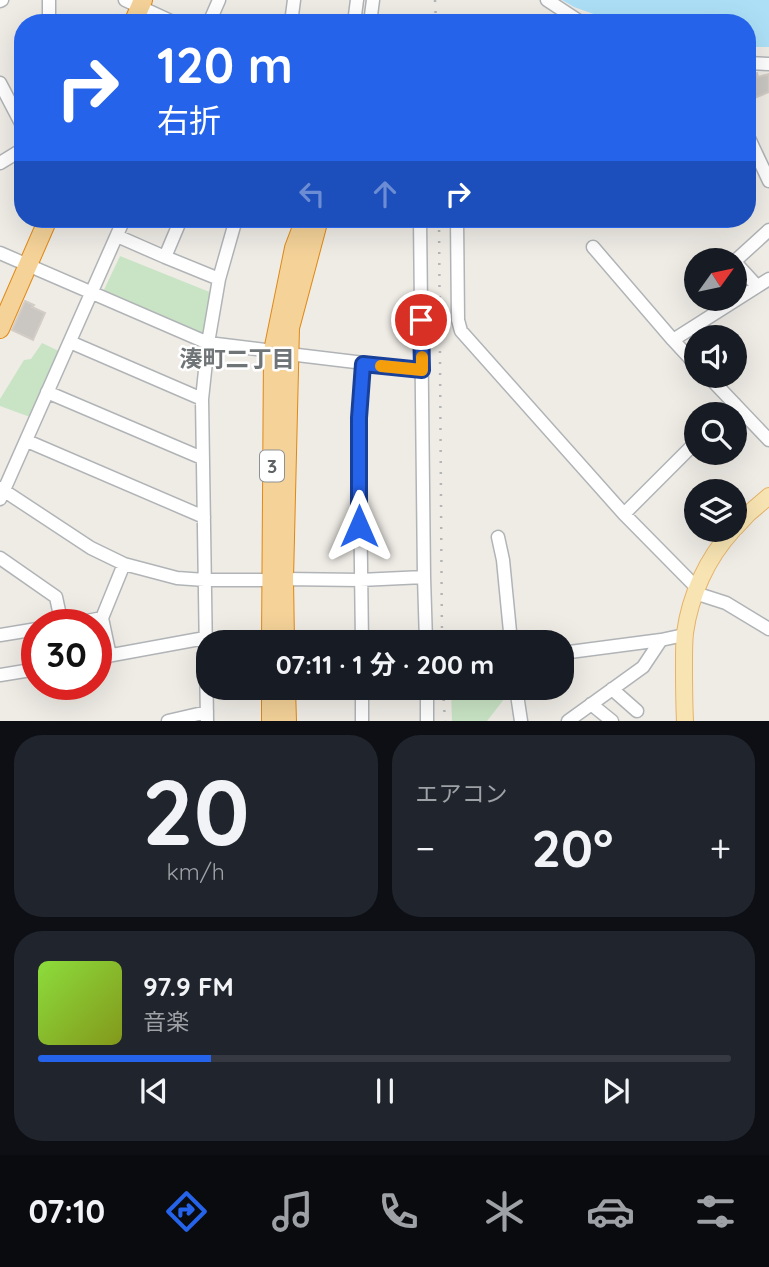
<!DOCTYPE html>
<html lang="ja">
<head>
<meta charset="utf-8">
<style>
	body { margin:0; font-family:Quicksand,"Noto Sans JP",sans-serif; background:#20242c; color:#f1f3f6; height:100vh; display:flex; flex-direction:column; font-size:26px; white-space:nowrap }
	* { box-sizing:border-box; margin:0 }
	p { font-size:23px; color:#9ea1a6 }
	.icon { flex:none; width:38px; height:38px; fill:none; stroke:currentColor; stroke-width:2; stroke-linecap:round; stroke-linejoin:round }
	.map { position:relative; height:721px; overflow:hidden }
	.side { display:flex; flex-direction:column; gap:14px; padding:14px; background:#0d0f14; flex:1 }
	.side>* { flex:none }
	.banner { position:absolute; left:14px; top:14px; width:742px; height:214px; border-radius:28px; box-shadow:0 7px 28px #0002; background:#2563eb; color:#fff; overflow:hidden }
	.needle { width:46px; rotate:57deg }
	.tools { position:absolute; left:684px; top:248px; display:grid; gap:14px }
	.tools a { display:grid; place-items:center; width:63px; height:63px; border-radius:50%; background:#171b24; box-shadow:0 7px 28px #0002; font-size:35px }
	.speed { position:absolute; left:21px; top:609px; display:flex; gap:14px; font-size:35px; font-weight:700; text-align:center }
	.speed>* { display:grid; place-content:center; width:91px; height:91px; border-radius:50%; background:#171b24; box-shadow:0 7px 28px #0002; line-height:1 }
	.speed .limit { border:10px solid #d22; background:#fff; color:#111 }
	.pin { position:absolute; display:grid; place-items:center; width:60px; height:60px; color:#fff; margin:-30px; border:4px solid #fff; border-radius:50%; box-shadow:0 2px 7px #0007 }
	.me { position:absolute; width:77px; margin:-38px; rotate:0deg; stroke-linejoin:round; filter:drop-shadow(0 0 5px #0008) }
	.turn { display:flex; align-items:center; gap:24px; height:147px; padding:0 28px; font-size:32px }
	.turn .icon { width:91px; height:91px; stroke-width:2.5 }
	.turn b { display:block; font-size:49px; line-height:60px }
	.lanes { display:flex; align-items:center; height:66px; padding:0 28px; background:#0003; justify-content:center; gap:35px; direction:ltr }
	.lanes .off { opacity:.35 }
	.big { font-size:52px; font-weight:700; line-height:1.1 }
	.side .widget { flex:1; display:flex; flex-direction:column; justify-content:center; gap:10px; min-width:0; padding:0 24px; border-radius:28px; background:#20242c }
	.side .dial { align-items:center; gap:0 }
	.dial b { font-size:91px; line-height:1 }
	.song { display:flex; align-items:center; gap:21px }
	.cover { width:84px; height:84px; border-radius:10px; background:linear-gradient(135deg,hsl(90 70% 55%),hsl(70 70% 35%)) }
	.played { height:7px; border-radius:4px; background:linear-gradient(90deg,#2563eb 25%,#363941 25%) }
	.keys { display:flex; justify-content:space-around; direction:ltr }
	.heat { display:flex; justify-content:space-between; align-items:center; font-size:38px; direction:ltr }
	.side .tiles { flex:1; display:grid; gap:14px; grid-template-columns:1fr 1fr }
	.widget:last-child { grid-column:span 2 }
	.trip { position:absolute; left:196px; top:630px; width:378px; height:70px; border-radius:28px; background:#171b24; box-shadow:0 7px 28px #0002; font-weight:700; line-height:70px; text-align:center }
	.tabs { display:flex; height:112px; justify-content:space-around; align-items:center; background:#090b0e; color:#9ea1a6 }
	.tabs .icon { width:49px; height:49px }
	.tabs .active { color:#2563eb }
	.tabs b { font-size:32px; color:#f1f3f6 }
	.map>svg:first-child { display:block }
</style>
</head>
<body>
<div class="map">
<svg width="769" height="721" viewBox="0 0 769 721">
	<rect width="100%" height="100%" fill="#efece6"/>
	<path fill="#c9e4c5" d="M120,256L212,293L206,340L102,294Z
		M42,343L61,352L30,417L0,406V399L24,360L31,359Z
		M451,688H492L505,698L487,721H452Z"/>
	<path fill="#ade0f7" d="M562,0H769V47H747V23H619L574,7Z"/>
	<path fill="#cac7c3" stroke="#d3cdc5" stroke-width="2" d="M757,73L758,77L769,74V92L747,101V77Z
		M25,301L34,305L32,307L45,313L33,340L12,330Z"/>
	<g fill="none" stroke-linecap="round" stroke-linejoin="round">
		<g stroke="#b1b4b7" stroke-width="15">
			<path id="minor" d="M49,0V23
				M125,0L175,23
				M547,0L582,23
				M0,1L2,0
				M209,23L219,0
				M291,23L294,0
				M354,23L357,0
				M370,23L373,0
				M747,63L769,64
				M0,83L23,127
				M747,134L769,181
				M0,163L23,149
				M420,219L424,577L426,642
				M457,219L458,320L461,331L624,514L697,588
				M117,236L165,257L219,279
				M593,247L673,340L696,365
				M0,253L208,343L273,351
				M165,257L181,219
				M735,261L769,230
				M735,262L757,286
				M673,340L769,279
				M70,342L202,399
				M289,354L422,370
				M708,376L769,440
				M47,392L202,458
				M724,415L735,404
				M27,441L204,517
				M0,488L91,548L124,564L177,578L205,580H270L284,579L360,580L424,577
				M0,499L124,219
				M624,514L696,442
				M498,537L503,560L511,642
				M0,558L56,597L62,625
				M695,593L726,603L769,629
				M67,625L102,618
				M0,635L37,629
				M362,642L359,418L363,364
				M562,653L661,640L684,635
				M110,656L102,618L124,564
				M96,658L205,638
				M0,675L37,669
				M362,688V721
				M427,688V721
				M516,688L521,721
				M612,689L637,711
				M591,704L612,721
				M168,721L207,712
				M207,721L202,399L208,343L219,279L236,219
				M568,721L643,667L661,640"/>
		</g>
		<g stroke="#e5b369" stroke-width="18">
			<path id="major" d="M735,528L748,514L769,496
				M685,721C684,701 684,681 684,661C684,652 684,642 685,633C690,596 707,558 733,530"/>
		</g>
		<g stroke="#e08815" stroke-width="20">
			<path id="highway" d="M133,23L143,0
				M0,329L48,219
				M271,642L273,351L294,248L305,219
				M285,642L284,579L290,328L319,219
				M271,688V721
				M286,688L287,721"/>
		</g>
		<use href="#minor" stroke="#fff" stroke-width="12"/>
		<use href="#major" stroke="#f8e4b2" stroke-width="16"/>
		<use href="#highway" stroke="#f4d298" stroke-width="18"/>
		<path stroke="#b4b5b5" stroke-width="2.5" stroke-dasharray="2 9" stroke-linecap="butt" d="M435,0L436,23
			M439,219L442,642
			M443,688L445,721"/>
	</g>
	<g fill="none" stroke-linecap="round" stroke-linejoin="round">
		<g stroke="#184099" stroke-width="18">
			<path id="route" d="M359,526V418L363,364L422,370L421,320"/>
		</g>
		<use href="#route" stroke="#2563eb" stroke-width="12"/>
		<path stroke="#f59e0b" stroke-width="12" d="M381,366L422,370V357"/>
	</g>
	<g text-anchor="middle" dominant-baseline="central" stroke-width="5" stroke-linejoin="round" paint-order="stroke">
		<rect fill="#fff" stroke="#8e9193" stroke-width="2" x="260" y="450.5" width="24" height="31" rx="5"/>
		<g font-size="19" font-weight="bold" fill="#5e6265">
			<text x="272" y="466">3</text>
		</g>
		<g font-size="23" font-weight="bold" fill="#6f7477" stroke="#fff">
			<text x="237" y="358">湊町二丁目</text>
		</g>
	</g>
</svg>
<div class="tools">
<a><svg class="needle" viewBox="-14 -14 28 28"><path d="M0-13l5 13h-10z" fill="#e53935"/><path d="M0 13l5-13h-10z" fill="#9ea1a6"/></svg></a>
<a><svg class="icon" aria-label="sound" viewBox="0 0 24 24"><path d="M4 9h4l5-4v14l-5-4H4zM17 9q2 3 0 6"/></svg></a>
<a><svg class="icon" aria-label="search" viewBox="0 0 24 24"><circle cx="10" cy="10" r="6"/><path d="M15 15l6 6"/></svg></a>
<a><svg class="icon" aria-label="layers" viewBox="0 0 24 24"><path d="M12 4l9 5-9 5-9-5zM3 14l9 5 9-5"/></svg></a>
</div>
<div class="speed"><div class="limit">30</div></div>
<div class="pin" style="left:421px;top:320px;background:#d93025"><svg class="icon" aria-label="arrive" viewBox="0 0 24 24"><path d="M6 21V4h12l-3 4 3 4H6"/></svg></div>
<svg class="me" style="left:359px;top:526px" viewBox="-20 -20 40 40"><path d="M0-17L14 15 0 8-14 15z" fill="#2563eb" stroke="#fff" stroke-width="4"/></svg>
<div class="trip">07:11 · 1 分 · 200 m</div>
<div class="banner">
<div class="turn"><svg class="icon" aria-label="right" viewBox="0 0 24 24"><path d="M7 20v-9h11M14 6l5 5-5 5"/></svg><div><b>120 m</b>右折</div></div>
<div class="lanes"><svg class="icon off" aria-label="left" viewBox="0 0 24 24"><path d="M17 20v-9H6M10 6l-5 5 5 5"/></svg><svg class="icon off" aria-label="ahead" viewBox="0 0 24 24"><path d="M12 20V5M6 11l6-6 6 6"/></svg><svg class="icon" aria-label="right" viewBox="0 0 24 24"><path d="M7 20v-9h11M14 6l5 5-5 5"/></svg></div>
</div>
</div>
<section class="side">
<div class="tiles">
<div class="widget dial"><b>20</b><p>km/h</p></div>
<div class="widget"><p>エアコン</p>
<div class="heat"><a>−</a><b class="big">20°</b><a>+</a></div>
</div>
<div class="widget">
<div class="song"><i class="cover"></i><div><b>97.9 FM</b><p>音楽</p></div></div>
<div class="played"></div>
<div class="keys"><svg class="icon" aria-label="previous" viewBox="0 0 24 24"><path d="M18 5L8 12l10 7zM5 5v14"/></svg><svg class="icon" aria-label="pause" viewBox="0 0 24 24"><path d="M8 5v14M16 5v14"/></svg><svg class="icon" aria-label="next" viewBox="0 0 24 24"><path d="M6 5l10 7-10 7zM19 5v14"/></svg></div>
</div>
</div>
</section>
<nav class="tabs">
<b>07:10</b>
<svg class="icon active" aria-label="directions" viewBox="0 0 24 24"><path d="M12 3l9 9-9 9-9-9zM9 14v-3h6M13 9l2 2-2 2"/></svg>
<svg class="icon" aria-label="music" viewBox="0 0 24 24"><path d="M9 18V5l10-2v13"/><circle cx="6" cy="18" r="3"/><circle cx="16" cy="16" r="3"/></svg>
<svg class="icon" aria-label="phone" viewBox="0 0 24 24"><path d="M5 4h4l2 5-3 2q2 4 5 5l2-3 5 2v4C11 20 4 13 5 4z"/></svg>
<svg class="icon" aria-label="climate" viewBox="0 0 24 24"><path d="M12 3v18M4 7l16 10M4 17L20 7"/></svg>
<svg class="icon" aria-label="car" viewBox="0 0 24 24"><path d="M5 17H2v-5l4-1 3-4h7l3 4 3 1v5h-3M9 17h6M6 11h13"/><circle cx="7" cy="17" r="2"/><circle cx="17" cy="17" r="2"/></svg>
<svg class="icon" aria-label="filters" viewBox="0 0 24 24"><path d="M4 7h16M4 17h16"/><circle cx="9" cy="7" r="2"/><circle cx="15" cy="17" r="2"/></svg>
</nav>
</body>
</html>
